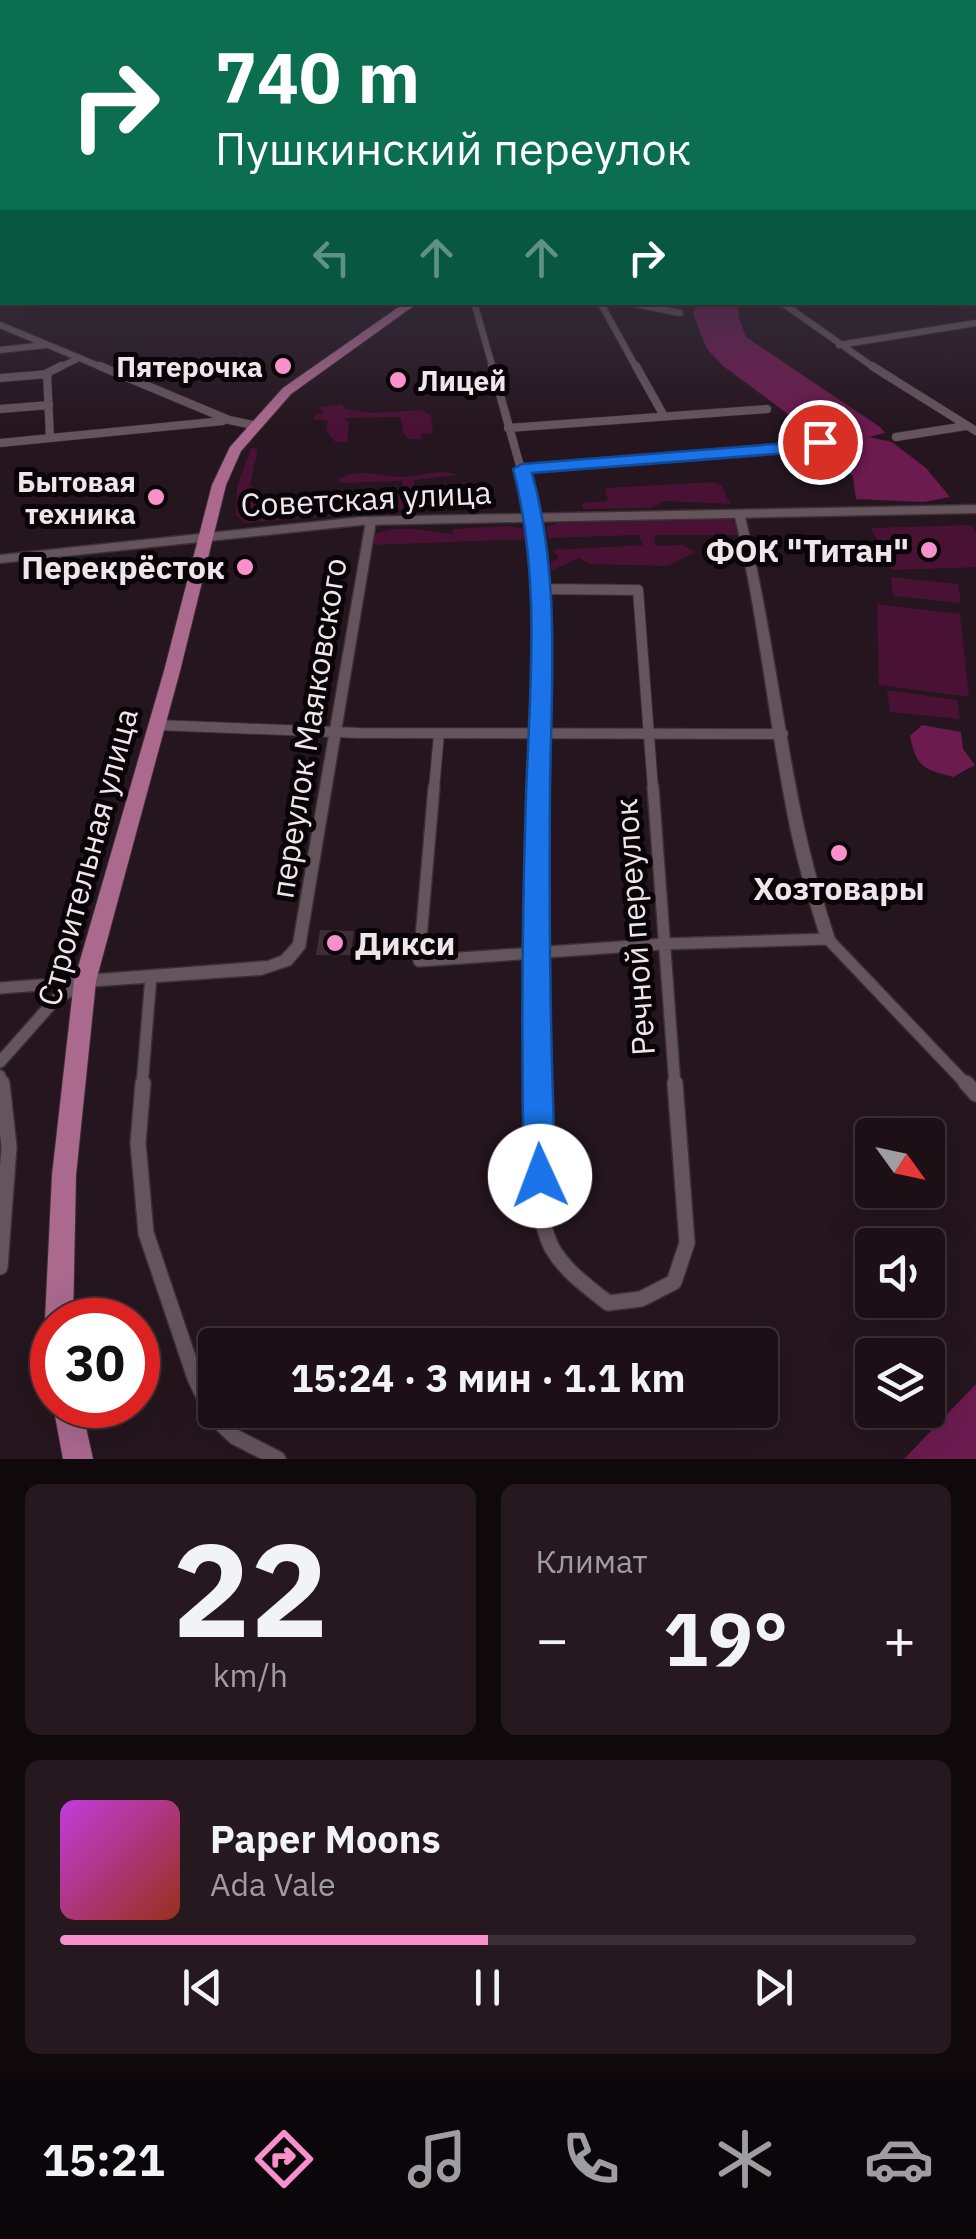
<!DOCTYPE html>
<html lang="ru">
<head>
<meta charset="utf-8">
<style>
	body { margin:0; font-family:"IBM Plex Sans",sans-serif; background:#25191f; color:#f1f3f6; height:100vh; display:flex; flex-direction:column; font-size:38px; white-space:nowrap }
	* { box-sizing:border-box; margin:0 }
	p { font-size:32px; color:#a09da1 }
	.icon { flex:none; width:55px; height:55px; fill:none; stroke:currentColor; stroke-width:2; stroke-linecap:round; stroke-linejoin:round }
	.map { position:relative; height:1459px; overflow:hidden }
	.details { display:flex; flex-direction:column; gap:25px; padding:25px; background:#0f090c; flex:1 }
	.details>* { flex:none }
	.guide { position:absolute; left:0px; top:0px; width:978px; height:305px; box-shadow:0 10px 40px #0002,0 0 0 2px #3a3035; background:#0b6e4f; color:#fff; overflow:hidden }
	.needle { width:65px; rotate:123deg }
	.buttons { position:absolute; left:855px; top:1118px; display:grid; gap:20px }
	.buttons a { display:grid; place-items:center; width:90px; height:90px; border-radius:10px; background:#1c1016; box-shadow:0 10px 40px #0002,0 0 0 2px #3a3035; font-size:50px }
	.speed { position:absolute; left:30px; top:1298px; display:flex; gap:20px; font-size:50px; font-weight:700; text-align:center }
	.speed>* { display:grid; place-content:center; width:130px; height:130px; border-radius:50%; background:#1c1016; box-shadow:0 10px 40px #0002,0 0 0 2px #3a3035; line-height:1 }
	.speed .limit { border:15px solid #d22; background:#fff; color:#111 }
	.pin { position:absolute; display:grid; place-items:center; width:85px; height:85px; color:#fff; margin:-42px; border:5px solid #fff; border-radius:50%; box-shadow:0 2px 10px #0007 }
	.me { position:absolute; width:110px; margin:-55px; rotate:358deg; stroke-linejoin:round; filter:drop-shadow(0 0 8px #0008) }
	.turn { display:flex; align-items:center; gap:35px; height:210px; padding:0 50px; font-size:45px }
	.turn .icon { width:130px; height:130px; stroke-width:2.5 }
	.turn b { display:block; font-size:70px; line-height:85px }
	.lanes { display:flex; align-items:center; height:95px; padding:0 50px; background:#0003; justify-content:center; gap:50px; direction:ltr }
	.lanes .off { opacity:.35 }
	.big { font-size:75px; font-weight:700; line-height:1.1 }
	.details .widget { flex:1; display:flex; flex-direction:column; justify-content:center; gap:15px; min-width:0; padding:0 35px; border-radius:15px; background:#25191f }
	.details .dial { align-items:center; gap:0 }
	.dial b { font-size:130px; line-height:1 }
	.song { display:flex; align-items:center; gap:30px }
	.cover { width:120px; height:120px; border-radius:15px; background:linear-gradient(135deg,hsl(290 70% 55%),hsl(10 70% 35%)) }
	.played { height:10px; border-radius:5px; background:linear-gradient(90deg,#f890cb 50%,#3a3035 50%) }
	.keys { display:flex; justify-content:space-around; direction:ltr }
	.heat { display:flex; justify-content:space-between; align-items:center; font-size:55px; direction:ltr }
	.details .tiles { flex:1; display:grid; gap:25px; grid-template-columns:1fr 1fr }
	.widget:last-child { grid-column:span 2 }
	.trip { position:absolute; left:198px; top:1328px; width:580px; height:100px; border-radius:10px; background:#1c1016; box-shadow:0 10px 40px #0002,0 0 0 2px #3a3035; font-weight:700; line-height:100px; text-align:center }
	.dock { display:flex; height:160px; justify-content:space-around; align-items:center; background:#0b0609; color:#a09da1 }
	.dock .icon { width:70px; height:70px }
	.dock .current { color:#f890cb }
	.dock b { font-size:45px; color:#f1f3f6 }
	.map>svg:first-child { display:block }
</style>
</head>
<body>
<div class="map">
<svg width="976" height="1459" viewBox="0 0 976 1459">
	<rect width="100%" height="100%" fill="#25151e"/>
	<path fill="#491234" d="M342,404L345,409L373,413L422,410L431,415L433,433L421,434L422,440L408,439L403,433L400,417L344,418L349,423L347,442H335L326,430L328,421L314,419L315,414L325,413L319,408Z
		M251,448L258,449L250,485L267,499L403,493V481L340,483L339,479C360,467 380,477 402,477C422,477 437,468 457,475L414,480V492L456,489L459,483L466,482L474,489L459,505L246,523L236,515L237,487Z
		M713,482L722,486L730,504L665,501L652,508L583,509L582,503L608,501L605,488Z
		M731,519L738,526L737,535H654L656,546L683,545L695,552L668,566L590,564L579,558L551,571V563L559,557L552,550L643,545L639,535L548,538L546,527L559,523Z
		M971,525L976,533V567L891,570L871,528Z
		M508,526L531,530L532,539L372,545L369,538C391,522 426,531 452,534L453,529Z
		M891,577L958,584L961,603L893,596Z
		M877,604L960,614L969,697L879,685Z
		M887,690L957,700L960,719L890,712Z
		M480,1325L542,1335L541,1345H477Z"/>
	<path fill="#6c1b4f" d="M698,303H738L739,318L746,337L880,427L885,433L869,437L892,442L926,468L950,497L924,502L856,499L853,477L832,448L847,442V439L816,435L722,365L707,349L693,314Z
		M922,725L961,732L963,749L975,765L953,777C923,769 917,768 910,736Z
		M976,1383V1459H904L976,1384Z"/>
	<path fill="#3f2e37" d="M320,930L354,931L351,955H316Z"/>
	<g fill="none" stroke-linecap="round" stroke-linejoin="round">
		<g stroke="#3a3035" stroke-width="8">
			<path id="minor-far4" d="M474,302L493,369
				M600,302L637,369
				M626,302L680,313
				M781,302L876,369
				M0,325L106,369
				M839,345L976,323
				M0,350L46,345
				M56,369L77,359"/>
		</g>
		<g stroke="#3a3035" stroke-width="9">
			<path id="minor-far3" d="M100,366L229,420L253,425
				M492,366L534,516L538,555
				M636,366L664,416
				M872,366L976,431
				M0,378L48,374
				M0,409L49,405
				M508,428L767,409
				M896,437L966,426
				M50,438L47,373L61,366
				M0,443L223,421
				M522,469L788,448L845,439"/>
		</g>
		<g stroke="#3a3035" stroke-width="12">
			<path id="minor-far2" d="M538,552L542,589
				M542,589L638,590L653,789
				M157,725L359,733L783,734
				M434,789L439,734
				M538,789L542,589"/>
		</g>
		<g stroke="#3a3035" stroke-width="14">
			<path id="minor-far1" d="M434,787L419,961L662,944L828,939L968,1086
				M653,787L675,1086
				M0,988L79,982
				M0,1062L55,1000L84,982
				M0,1076L2,1086
				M142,1086L151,976
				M537,1086L534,1007L538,787"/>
		</g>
		<g stroke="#3a3035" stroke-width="18">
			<path id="minor" d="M143,1083L138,1143L146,1233L195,1378L213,1416L235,1437L278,1459
				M537,1083C538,1130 531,1207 552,1248C565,1271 588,1287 608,1303L641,1299L674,1282L687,1243L675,1083
				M966,1083L976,1094
				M0,1267L9,1147L2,1083"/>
		</g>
		<g stroke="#3a3035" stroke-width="3">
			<path id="tertiary" d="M975,242H976V246H975Z
				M975,263H976V267H975Z
				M739,510L744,513C771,620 782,729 806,836C814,871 824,905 835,939L833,943L828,945L823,943L821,939C810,905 800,871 792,836C769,729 760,620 734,513Z
				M371,518L376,521L305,948L291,965L261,975L85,987L80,985L77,981L80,977L85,975L268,961L281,956L293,943L366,521Z"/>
		</g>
		<g stroke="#3a3035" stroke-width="3">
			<path id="secondary" d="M976,505V513L361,525L0,563V555L361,517Z"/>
		</g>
		<g stroke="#3a3035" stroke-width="2">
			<path id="trunk" d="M406,302H419L291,394L241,451L226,485L180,671L96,981L76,1175L73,1320H52V1331L45,1320L52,1175L74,981L164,671L212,485L230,447L283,388Z
				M53,1405H81L93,1459H63Z"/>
		</g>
		<use href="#minor-far4" stroke="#66545d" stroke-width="6"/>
		<use href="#minor-far3" stroke="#66545d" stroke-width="8"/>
		<use href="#minor-far2" stroke="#66545d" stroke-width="10"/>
		<use href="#minor-far1" stroke="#66545d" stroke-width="11"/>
		<use href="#minor" stroke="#66545d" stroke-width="15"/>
		<use href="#tertiary" fill="#66545d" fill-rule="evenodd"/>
		<use href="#secondary" fill="#66545d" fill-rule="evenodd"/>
		<use href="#trunk" fill="#aa698d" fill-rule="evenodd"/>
	</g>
	<linearGradient id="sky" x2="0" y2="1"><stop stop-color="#140c10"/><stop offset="0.52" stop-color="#403b4c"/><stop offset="1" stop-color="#403b4c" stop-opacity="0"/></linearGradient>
	<rect width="976" height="425" fill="url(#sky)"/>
	<path fill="#1a73e8" stroke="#114b97" stroke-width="2.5" d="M820,437L826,438V445L788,453L532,473C561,577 551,686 550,793C549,921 550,1048 556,1176L551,1186L540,1191L529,1186L524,1176C521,1048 522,922 526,795C530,685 541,576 513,469L522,464L788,443Z"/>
	<g fill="#f890cb" stroke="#090407" stroke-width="4">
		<circle cx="283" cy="366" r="10"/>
		<circle cx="398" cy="380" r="10"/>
		<circle cx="156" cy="497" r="10"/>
		<circle cx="929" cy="550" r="10"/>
		<circle cx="245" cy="567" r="10"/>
		<circle cx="839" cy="853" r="10"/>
		<circle cx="335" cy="943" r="10"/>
	</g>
	<g text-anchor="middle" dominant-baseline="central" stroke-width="10" stroke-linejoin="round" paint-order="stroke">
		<g font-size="28" font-weight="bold" fill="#f0e5ea" stroke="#090407" text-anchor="end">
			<text x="263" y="366">Пятерочка</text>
			<text x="418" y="380" text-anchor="start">Лицей</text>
			<text x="136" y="481">Бытовая<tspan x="136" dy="32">техника</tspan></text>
		</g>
		<g font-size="32" fill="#f0e5ea" stroke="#090407">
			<text transform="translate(366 498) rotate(-3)">Советская улица</text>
			<text transform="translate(308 728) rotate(-81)">переулок Маяковского</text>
			<text transform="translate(87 857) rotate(-75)">Строительная улица</text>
			<text transform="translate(634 927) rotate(-94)">Речной переулок</text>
		</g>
		<g font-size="32" font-weight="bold" fill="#f0e5ea" stroke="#090407" text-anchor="end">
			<text x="909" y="550">ФОК "Титан"</text>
			<text x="225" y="567">Перекрёсток</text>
			<text x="839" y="888" text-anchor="middle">Хозтовары</text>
			<text x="355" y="943" text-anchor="start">Дикси</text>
		</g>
	</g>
</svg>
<div class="buttons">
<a><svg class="needle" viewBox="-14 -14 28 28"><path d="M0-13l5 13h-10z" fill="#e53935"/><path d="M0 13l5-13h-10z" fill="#a09da1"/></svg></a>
<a><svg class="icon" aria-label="sound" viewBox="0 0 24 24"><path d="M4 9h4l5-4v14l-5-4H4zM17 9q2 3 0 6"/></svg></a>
<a><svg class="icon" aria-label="layers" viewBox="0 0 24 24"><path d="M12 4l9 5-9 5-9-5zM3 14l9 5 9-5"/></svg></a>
</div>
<div class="speed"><div class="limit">30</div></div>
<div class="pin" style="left:820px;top:442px;background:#d93025"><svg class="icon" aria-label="arrive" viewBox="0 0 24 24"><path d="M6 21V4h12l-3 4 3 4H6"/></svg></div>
<svg class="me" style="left:540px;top:1176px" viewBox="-20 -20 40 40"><circle r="19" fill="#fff"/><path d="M0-13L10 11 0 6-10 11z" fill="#1a73e8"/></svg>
<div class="trip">15:24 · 3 мин · 1.1 km</div>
<div class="guide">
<div class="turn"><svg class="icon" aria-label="right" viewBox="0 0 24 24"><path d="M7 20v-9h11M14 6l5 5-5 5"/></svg><div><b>740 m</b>Пушкинский переулок</div></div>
<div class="lanes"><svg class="icon off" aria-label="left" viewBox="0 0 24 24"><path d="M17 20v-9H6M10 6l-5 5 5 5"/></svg><svg class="icon off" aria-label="ahead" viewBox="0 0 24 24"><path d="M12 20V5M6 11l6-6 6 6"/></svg><svg class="icon off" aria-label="ahead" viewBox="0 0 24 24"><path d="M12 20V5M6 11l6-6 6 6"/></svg><svg class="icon" aria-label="right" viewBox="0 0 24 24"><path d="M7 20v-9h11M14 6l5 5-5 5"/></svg></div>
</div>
</div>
<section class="details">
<div class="tiles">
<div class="widget dial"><b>22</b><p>km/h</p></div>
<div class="widget"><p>Климат</p>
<div class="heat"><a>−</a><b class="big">19°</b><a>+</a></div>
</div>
<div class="widget">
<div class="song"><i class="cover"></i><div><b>Paper Moons</b><p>Ada Vale</p></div></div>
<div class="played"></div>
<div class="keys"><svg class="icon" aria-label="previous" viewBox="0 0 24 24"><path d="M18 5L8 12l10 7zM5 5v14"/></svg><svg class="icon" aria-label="pause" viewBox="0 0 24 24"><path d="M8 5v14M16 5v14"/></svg><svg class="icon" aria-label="next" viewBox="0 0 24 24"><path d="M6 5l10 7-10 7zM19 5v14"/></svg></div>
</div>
</div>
</section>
<nav class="dock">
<b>15:21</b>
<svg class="icon current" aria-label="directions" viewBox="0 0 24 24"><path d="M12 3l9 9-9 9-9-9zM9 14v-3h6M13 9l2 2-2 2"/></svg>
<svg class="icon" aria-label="music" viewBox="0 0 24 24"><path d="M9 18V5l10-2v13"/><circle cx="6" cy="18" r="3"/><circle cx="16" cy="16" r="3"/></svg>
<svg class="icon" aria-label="phone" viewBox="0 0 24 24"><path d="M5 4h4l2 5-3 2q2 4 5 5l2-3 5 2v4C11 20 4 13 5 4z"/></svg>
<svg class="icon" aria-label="climate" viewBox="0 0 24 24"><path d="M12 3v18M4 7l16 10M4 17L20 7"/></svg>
<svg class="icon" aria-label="car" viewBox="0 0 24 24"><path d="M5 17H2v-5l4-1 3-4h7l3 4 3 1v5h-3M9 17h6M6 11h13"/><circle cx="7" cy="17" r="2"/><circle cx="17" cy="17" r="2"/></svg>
</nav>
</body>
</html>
